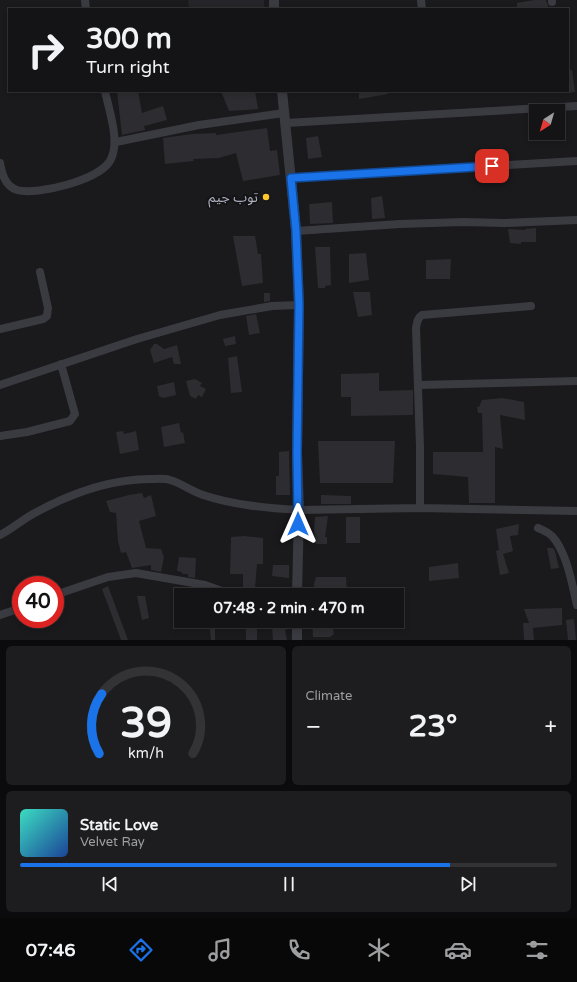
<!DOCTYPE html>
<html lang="en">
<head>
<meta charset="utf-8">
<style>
	body { margin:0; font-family:"Varela Round","Noto Sans Arabic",sans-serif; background:#1d1c1e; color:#f1f3f6; height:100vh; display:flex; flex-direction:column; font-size:15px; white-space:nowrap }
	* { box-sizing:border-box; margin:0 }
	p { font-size:13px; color:#9d9ea0 }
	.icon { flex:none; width:22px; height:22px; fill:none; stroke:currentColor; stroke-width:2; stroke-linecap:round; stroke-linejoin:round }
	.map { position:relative; height:640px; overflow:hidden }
	.sheet { display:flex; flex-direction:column; gap:6px; padding:6px; background:#0b0a0c; flex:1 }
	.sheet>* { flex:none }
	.banner { position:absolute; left:8px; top:8px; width:561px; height:84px; border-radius:0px; box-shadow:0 2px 6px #0003,0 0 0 1px #333234; background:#141315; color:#f1f3f6; overflow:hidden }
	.needle { width:26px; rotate:217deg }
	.buttons { position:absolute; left:529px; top:104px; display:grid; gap:8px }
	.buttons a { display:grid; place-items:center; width:36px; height:36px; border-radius:0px; background:#141315; box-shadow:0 2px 6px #0003,0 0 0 1px #333234; font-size:20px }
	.speed { position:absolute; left:12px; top:576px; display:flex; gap:8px; font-size:20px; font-weight:700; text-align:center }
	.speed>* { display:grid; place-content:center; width:52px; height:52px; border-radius:50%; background:#141315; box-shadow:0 2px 6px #0003,0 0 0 1px #333234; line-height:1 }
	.speed .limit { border:6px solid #d22; background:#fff; color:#111 }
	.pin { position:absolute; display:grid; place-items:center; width:34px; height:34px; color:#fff; margin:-17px; border-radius:8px; box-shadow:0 2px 6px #0006 }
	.me { position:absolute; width:44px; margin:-22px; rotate:0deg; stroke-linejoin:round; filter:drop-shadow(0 0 3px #0008) }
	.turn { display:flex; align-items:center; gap:14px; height:84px; padding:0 12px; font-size:18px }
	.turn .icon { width:52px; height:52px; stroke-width:2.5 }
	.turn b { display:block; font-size:28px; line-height:34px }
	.big { font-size:30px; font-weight:800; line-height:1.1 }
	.sheet .tile { flex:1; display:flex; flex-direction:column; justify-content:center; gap:6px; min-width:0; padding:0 14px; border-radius:6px; background:#1d1c1e }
	.sheet .dial { align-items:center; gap:0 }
	.dial svg { height:104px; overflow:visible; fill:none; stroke:#333234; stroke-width:7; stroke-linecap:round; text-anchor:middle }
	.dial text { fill:#f1f3f6; stroke:none }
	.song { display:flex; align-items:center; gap:12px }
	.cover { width:48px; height:48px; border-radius:6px; background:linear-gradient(135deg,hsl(170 70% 55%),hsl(220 70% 35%)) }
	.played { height:4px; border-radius:2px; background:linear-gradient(90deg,#1a73e8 80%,#333234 80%) }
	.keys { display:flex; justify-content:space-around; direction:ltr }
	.heat { display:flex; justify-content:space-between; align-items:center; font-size:22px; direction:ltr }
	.sheet .tiles { flex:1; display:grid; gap:6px; grid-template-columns:1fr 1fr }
	.tile:last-child { grid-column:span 2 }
	.trip { position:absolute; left:174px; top:588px; width:230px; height:40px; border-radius:0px; background:#141315; box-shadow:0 2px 6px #0003,0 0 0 1px #333234; font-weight:800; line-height:40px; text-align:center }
	.dock { display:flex; height:64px; justify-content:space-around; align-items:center; background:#080808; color:#9d9ea0 }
	.dock .icon { width:28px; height:28px }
	.dock .current { color:#1a73e8 }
	.dock b { font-size:18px; color:#f1f3f6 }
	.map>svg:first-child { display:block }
</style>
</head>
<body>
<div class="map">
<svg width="577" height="640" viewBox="0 0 577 640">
	<rect width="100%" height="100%" fill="#1a191c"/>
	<path fill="#252529" d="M188,0H264V9H189Z"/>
	<path fill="#2d2c30" d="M534,0H546L549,9H517V3Z
		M568,70H572L575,92L568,93Z
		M117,91H138L142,113L163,106L167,120L144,126L145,130L122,135Z
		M221,91H255L258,109L229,111Z
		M359,91H388V94L359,99Z
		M267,128L270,151L277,150L280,175L243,181L236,153L219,158L193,159L194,161L165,164L163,138L192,134L216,133V135Z
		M318,136L322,157L308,159L306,138Z
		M382,196L385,218L372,219L371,198Z
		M332,202L333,223L310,224L309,204Z
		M536,228V242H521V244L510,243L508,229L525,230V229Z
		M233,236H255L258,254H261L263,283L242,286Z
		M315,247H330L331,285L325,286V288H318Z
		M366,253L369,280L349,283V254Z
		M451,259L450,279H426V260Z
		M353,292H370L372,315L358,317Z
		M264,293H270V301L264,302Z
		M256,314L260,333L249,335L246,316Z
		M235,336L236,344L225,346L223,339Z
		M154,344H157L164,349L177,345L181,364H174L172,357L154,363L150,350Z
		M237,356L242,392L231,393L228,358Z
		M379,373V391L413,390V415L351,416V397H341V374Z
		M195,379L202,383L200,386L206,389L202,397L198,395L196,399L190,396L186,381Z
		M174,382L176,395L163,398L159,396L157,386Z
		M502,398L524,402L525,420L500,415L503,449L495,447V503H469L468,477L433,474V452H483L482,413H478L477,407H479L482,400Z
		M179,423L181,433L183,432L185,443L164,447L161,427Z
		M123,431L124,434L136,431L139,450L120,454L116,432Z
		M318,441H395L393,483H320Z
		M289,451L290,495H276V476H279V452Z
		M142,493L144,498L151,495L156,516L139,521L146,548L161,549L164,557L161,572L151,570V565L132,568L126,552L121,553L118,541L116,513L110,512L106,501L129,495Z
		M321,495L351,496V504H321Z
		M328,516L325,537H327V544H316L314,531L315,517Z
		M346,517H360V543H346Z
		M519,524L518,535L510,536L513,551L503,554L509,573L500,575L496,551L499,550L496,529Z
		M244,536L263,538V564H257L255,588L243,587V574H230L231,537Z
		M547,548H553L555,551L559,568L551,569Z
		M179,557L196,558L195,578L188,577V574H182V572L177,571Z
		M458,563L459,578L429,581V567Z
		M273,565H289V578L272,576Z
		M316,577H346L347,595H315L314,584Z
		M108,586L128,640H121L102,589Z
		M137,596H145L149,618L142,620Z
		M562,608V625L533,628L534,640H524L523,623H529L524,609Z
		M574,619L576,640H568L566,620Z
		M209,621H215V640H211Z
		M246,621H257V640H246Z
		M269,621H288V629L285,630L287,640H273L272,627H269Z
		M312,621H332L334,634L330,637H313Z"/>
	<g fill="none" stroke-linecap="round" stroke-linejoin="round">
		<path stroke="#3a3b41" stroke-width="8" d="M85,0L86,9
			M421,0L422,9
			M552,0V2
			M286,123L577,106
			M116,142L199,125L284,113
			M0,163C2,174 5,186 17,190C37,196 103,179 111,159C120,140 109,111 105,91
			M291,178L577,161
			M296,231L400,224L463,222L505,223L577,220
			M0,329L43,319L47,316L48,308L40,272
			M0,385L137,339L220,315L272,306L299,305
			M418,385L577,381
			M0,436L27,432L70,421L75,414L61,364
			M420,508V447L416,328C417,323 417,318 422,315L531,306
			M538,528C545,531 552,534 556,541C568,559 572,584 577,605
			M0,535C12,529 22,520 33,514C69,494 111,479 151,479C157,479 164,478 170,480C181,483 191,491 203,495C233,505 267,508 299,510L420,508L577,511
			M55,595L108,577L136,573L205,585L222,591L239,594L258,595L297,592
			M0,615L21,608"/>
		<path stroke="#3a3b41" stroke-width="10" d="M274,0V9
			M282,91L296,231L299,305L297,453L299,510L297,595
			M297,640V621"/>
	</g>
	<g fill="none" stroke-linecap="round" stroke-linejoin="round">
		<g stroke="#114b97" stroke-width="10">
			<path id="route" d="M298,524L297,453L299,305L296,231L291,178L492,166"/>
		</g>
		<use href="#route" stroke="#1a73e8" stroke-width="7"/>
	</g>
	<circle fill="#ffc62e" stroke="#141417" stroke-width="1.5" cx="266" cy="197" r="4"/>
	<g text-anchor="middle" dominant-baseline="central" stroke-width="4" stroke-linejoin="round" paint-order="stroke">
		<g font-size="14" fill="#abafbd" stroke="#141417" text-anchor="end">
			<text x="258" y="197">توب جيم</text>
		</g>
	</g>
</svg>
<div class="buttons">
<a><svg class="needle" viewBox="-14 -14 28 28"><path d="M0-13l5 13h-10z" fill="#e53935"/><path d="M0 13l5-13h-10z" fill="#9d9ea0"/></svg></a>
</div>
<div class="speed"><div class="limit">40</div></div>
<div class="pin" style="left:492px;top:166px;background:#d93025"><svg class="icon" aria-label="arrive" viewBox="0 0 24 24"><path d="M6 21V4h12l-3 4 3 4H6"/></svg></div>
<svg class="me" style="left:298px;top:524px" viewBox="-20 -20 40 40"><path d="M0-17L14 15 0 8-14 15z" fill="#1a73e8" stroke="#fff" stroke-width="4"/></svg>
<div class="trip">07:48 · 2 min · 470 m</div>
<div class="banner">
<div class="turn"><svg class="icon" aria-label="right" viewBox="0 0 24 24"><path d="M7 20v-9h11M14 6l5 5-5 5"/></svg><div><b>300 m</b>Turn right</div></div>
</div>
</div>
<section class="sheet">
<div class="tiles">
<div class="tile dial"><svg viewBox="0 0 100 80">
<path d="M14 69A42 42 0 1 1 86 69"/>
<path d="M14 69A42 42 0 0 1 16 23" stroke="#1a73e8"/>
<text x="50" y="56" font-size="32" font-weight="700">39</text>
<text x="50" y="72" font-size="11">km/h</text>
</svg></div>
<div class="tile"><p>Climate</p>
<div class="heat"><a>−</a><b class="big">23°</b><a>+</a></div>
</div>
<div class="tile">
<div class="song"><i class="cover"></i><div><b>Static Love</b><p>Velvet Ray</p></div></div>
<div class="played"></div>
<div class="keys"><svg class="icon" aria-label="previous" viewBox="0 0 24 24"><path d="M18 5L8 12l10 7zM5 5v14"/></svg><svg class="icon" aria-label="pause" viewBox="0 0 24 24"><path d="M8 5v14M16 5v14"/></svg><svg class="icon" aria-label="next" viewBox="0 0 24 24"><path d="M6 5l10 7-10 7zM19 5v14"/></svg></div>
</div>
</div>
</section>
<nav class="dock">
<b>07:46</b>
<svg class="icon current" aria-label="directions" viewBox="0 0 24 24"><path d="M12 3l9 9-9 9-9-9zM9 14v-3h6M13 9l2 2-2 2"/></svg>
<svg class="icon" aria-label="music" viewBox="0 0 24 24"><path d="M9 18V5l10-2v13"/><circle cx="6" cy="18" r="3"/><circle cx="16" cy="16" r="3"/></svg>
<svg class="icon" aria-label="phone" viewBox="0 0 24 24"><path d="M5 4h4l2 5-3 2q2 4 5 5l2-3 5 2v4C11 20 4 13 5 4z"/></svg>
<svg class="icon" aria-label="climate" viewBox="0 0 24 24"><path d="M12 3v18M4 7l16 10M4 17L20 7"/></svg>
<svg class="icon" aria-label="car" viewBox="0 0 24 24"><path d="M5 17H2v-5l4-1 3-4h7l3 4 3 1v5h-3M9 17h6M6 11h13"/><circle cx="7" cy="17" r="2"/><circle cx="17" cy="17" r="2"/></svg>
<svg class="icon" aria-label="filters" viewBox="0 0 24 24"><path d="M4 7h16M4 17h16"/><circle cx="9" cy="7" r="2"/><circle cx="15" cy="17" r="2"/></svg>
</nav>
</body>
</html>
